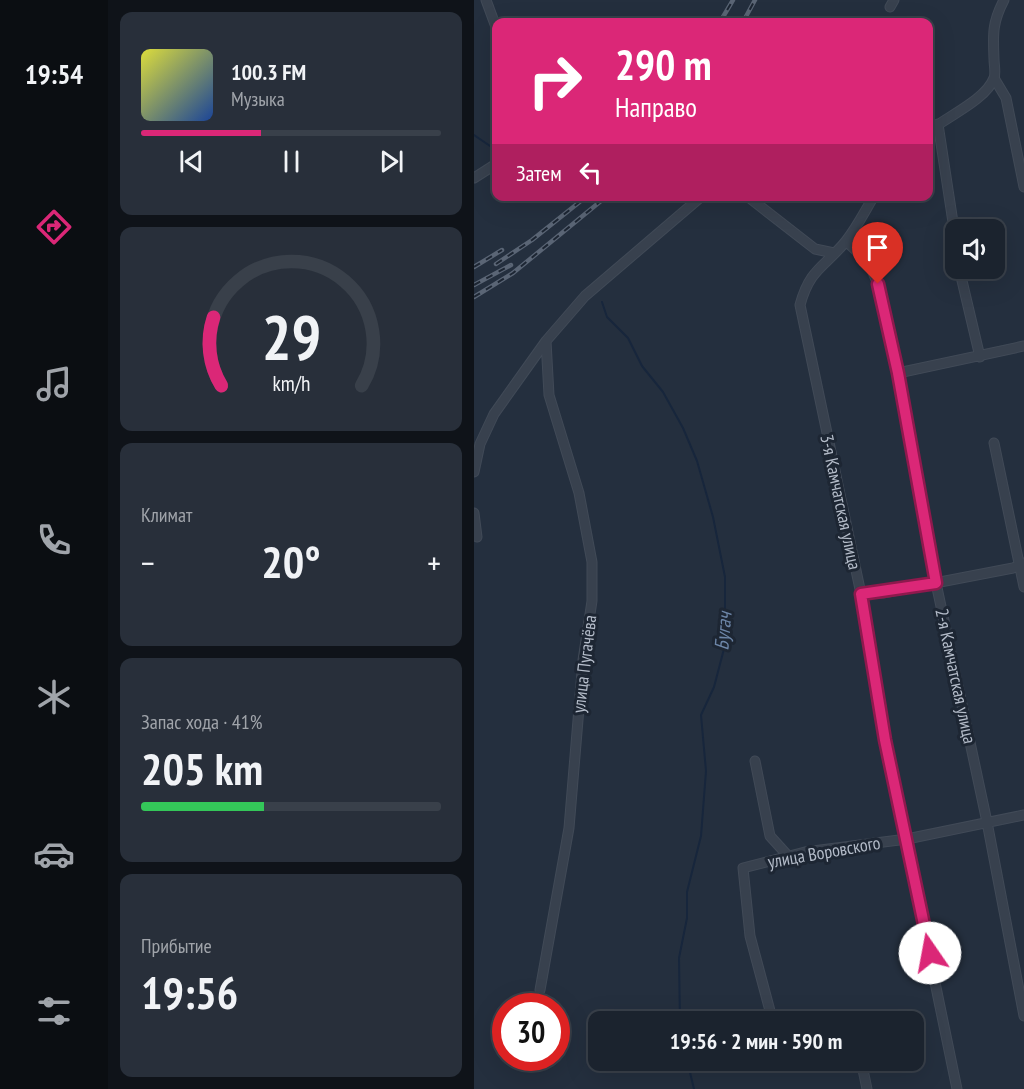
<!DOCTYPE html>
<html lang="ru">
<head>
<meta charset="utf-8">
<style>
	body { margin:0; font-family:"PT Sans Narrow",sans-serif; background:#282f3a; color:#f1f3f6; height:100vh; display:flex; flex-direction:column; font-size:22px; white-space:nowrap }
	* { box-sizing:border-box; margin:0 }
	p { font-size:20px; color:#a0a4aa }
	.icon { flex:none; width:33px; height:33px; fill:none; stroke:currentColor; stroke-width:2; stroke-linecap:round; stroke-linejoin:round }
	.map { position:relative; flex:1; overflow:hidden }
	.details { display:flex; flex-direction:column; gap:12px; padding:12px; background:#0f1319; width:366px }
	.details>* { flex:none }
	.banner { position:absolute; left:18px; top:18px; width:441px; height:183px; border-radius:12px; box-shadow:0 6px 24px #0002,0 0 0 2px #39404a; background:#db2777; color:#fff; overflow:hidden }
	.tools { position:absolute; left:471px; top:219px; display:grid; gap:12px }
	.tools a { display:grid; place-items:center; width:60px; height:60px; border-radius:12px; background:#1b232e; box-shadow:0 6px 24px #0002,0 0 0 2px #39404a; font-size:30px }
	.speed { position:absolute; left:18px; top:993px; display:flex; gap:12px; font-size:30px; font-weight:700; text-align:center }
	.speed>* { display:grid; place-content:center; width:78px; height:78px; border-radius:50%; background:#1b232e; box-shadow:0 6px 24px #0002,0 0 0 2px #39404a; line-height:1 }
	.speed .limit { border:9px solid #d22; background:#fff; color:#111 }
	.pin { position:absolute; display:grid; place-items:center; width:51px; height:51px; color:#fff; margin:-62px -26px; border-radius:50% 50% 50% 0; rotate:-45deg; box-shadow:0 0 6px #0007 }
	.pin .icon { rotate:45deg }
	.me { position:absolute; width:66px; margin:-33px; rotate:348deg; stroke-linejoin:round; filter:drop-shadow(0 0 4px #0008) }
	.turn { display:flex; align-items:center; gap:21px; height:126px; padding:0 24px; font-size:27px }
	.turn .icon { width:78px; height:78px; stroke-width:2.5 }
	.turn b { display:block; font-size:42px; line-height:51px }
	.then { display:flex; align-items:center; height:57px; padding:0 24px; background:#0003; gap:12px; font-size:22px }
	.big { font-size:45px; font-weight:600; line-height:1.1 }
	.details .widget { flex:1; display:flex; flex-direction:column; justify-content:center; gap:9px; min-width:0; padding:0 21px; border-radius:12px; background:#282f3a }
	.details .dial { align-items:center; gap:0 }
	.dial svg { height:156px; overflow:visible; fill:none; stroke:#39404a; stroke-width:7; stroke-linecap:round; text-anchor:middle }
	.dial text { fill:#f1f3f6; stroke:none }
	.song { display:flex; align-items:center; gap:18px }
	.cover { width:72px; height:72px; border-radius:9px; background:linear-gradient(135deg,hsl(60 70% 55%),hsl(220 70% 35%)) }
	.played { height:6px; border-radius:3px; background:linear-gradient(90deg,#db2777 40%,#39404a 40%) }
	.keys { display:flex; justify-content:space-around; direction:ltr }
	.heat { display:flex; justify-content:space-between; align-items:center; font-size:33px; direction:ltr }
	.charge { height:9px; border-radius:4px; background:linear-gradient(90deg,#34c759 41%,#39404a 0) }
	.trip { position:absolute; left:114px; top:1011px; width:336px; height:60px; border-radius:12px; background:#1b232e; box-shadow:0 6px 24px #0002,0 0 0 2px #39404a; font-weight:600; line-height:60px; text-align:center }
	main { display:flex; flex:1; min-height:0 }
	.tabs { display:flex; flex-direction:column; width:108px; justify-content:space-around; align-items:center; background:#0b0e12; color:#a0a4aa }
	.tabs .icon { width:42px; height:42px }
	.tabs .current { color:#db2777 }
	.tabs b { font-size:27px; color:#f1f3f6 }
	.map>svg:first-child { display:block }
</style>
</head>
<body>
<main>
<nav class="tabs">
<b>19:54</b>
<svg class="icon current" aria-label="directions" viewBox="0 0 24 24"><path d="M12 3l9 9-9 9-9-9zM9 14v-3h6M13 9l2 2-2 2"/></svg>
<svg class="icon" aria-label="music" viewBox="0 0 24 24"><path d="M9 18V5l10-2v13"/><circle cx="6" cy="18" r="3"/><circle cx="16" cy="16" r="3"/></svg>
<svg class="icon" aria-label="phone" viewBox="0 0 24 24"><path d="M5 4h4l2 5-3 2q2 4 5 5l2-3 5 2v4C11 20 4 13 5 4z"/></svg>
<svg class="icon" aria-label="climate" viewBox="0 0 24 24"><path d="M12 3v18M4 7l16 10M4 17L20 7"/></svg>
<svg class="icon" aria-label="car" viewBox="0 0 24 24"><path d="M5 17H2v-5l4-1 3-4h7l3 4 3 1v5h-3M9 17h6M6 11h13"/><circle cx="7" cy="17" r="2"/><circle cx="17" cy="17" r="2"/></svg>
<svg class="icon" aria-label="filters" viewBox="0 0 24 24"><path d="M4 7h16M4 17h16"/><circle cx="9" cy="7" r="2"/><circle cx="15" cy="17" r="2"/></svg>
</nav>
<section class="details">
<div class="widget">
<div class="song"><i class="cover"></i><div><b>100.3 FM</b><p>Музыка</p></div></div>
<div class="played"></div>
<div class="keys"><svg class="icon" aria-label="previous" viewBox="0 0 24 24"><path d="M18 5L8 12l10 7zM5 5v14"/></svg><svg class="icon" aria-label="pause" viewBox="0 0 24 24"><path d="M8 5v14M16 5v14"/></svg><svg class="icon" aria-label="next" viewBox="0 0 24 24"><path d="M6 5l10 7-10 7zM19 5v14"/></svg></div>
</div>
<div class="widget dial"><svg viewBox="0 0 100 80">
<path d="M14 69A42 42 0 1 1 86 69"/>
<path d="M14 69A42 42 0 0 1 10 34" stroke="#db2777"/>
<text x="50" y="56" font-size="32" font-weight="700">29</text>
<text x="50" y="72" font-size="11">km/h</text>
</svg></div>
<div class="widget"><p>Климат</p>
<div class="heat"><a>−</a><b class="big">20°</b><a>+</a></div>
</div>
<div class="widget"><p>Запас хода · 41%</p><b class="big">205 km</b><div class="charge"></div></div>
<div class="widget"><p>Прибытие</p><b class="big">19:56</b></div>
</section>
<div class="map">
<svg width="550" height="1089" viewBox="0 0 550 1089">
	<rect width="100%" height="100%" fill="#242f3e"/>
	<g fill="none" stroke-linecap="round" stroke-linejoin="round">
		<path stroke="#17263c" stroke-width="2" d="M0,135L22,150
			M128,302L133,317L154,338L168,366L189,392L209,428L223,461L239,517L251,577V645L240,687L227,715L232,771L227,836L213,892V918L205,958L206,1022
			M213,1060L220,1089"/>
		<g stroke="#414a57" stroke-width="11">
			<path id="minor" d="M12,0L22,27
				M416,7L420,0
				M520,78L532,98L550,187
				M464,124L482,242
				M454,132C472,117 512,100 520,78C522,73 520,65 520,59C519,34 518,23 530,0
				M0,178L22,164
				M273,196L341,249L360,253
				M400,196C391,211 383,227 372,241C351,267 336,268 326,305L387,594L411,740L483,1089
				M372,241L395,263L404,284L424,373L462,583L513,822L550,1016
				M485,268L506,357
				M424,373L550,346
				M520,443L550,587
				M0,472L6,444L20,414L72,341L111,296L228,196
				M0,513L3,537
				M387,594L409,593L539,568L550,563
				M281,761L296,836L315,857
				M66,990L95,828L109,660L118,601V562L105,493L75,395L72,341
				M299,1022L276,936L269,868L331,852L433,839L550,815
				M369,1022H376
				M387,1060L393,1089"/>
		</g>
		<use href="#minor" stroke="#38414e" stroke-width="9"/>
		<g stroke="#5a6575" stroke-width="4.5">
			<path id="rail" d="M246,22L259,0
				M269,22L281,0
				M22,264L58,240L113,196
				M0,267L28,250
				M0,285L37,265
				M0,297L39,273L133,196"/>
		</g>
		<use href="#rail" stroke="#1d2633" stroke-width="2" stroke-dasharray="7" stroke-linecap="butt"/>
	</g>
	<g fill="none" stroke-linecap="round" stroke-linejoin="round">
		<g stroke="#8e194d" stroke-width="15">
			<path id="route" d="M404,284L424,373L462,583L387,594L411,740L456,953"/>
		</g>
		<use href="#route" stroke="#db2777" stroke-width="10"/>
	</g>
	<g text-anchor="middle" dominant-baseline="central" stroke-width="6" stroke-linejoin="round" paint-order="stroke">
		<g font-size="18" fill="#b4bcc9" stroke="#1d2633">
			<text transform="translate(367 502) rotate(78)">3-я Камчатская улица</text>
			<text transform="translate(110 664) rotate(-83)">улица Пугачёва</text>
			<text transform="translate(482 676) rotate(78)">2-я Камчатская улица</text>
			<text transform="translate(350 852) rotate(-10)">улица Воровского</text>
		</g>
		<g font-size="20" font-style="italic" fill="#6d86a8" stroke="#1d2633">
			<text transform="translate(249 631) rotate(-85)">Бугач</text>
		</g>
	</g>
</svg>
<div class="tools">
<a><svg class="icon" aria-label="sound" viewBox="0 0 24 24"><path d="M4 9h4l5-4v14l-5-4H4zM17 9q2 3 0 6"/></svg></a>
</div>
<div class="speed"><div class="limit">30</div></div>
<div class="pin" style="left:404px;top:284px;background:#d93025"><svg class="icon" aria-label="arrive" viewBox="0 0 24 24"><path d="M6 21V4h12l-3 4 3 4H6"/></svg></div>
<svg class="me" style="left:456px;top:953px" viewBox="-20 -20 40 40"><circle r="19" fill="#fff"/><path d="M0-13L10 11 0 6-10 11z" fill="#db2777"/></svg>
<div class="trip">19:56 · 2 мин · 590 m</div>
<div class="banner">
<div class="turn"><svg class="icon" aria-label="right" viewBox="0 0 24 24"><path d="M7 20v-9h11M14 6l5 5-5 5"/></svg><div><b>290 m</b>Направо</div></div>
<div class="then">Затем<svg class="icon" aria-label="left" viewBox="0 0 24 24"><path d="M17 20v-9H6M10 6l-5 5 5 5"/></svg></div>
</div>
</div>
</main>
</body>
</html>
